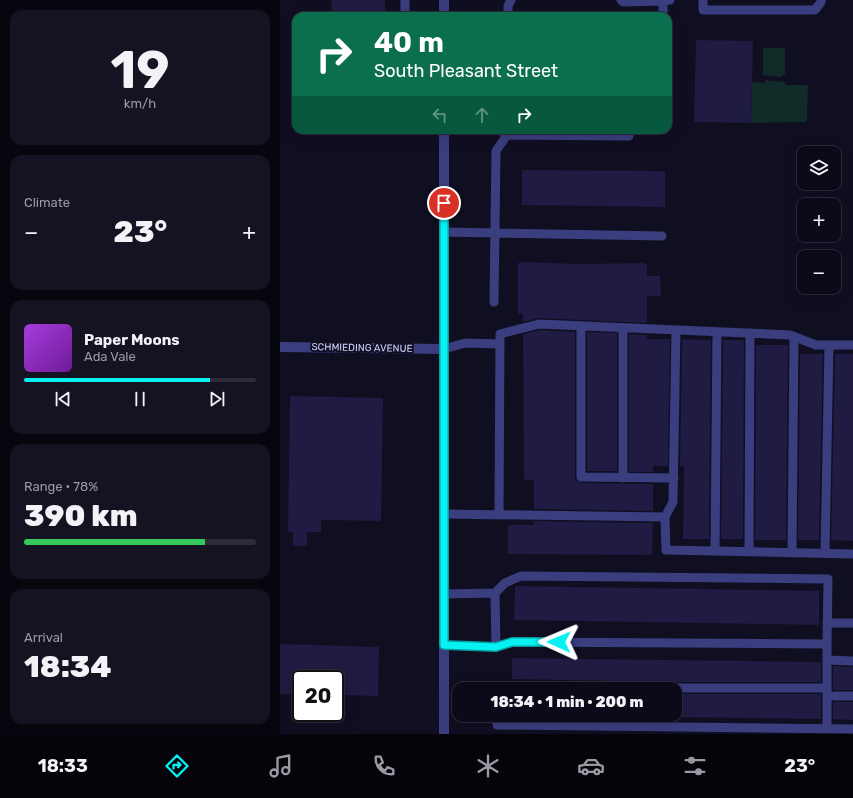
<!DOCTYPE html>
<html lang="en">
<head>
<meta charset="utf-8">
<style>
	body { margin:0; font-family:Rubik,sans-serif; background:#151322; color:#f1f3f6; height:100vh; display:flex; flex-direction:column; font-size:15px; white-space:nowrap }
	* { box-sizing:border-box; margin:0 }
	p { font-size:13px; color:#9a9aa2 }
	.icon { flex:none; width:22px; height:22px; fill:none; stroke:currentColor; stroke-width:2; stroke-linecap:round; stroke-linejoin:round }
	.map { position:relative; flex:1; overflow:hidden }
	.details { display:flex; flex-direction:column; gap:10px; padding:10px; background:#07060e; width:280px }
	.details>* { flex:none }
	.hud { position:absolute; left:12px; top:12px; width:380px; height:122px; border-radius:12px; box-shadow:0 4px 16px #0002,0 0 0 1px #2c2b38; background:#0b6e4f; color:#fff; overflow:hidden }
	.buttons { position:absolute; left:517px; top:146px; display:grid; gap:8px }
	.buttons a { display:grid; place-items:center; width:44px; height:44px; border-radius:8px; background:#0c0a19; box-shadow:0 4px 16px #0002,0 0 0 1px #2c2b38; font-size:20px }
	.speed { position:absolute; left:12px; top:670px; display:flex; gap:8px; font-size:20px; font-weight:700; text-align:center }
	.speed>* { display:grid; place-content:center; width:52px; height:52px; border-radius:50%; background:#0c0a19; box-shadow:0 4px 16px #0002,0 0 0 1px #2c2b38; line-height:1 }
	.speed .limit { border:2px solid #111; border-radius:6px; background:#fff; color:#111 }
	.pin { position:absolute; display:grid; place-items:center; width:34px; height:34px; color:#fff; margin:-17px; border:2px solid #fff; border-radius:50%; box-shadow:0 1px 4px #0007 }
	.me { position:absolute; width:44px; margin:-22px; rotate:271deg; stroke-linejoin:round; filter:drop-shadow(0 0 3px #0008) }
	.turn { display:flex; align-items:center; gap:14px; height:84px; padding:0 16px; font-size:18px }
	.turn .icon { width:52px; height:52px; stroke-width:2.5 }
	.turn b { display:block; font-size:28px; line-height:34px }
	.lanes { display:flex; align-items:center; height:38px; padding:0 16px; background:#0003; justify-content:center; gap:20px; direction:ltr }
	.lanes .off { opacity:.35 }
	.big { font-size:30px; font-weight:800; line-height:1.1 }
	.details .tile { flex:1; display:flex; flex-direction:column; justify-content:center; gap:6px; min-width:0; padding:0 14px; border-radius:12px; background:#151322 }
	.details .dial { align-items:center; gap:0 }
	.dial b { font-size:52px; line-height:1 }
	.song { display:flex; align-items:center; gap:12px }
	.cover { width:48px; height:48px; border-radius:6px; background:linear-gradient(135deg,hsl(280 70% 55%),hsl(280 70% 35%)) }
	.played { height:4px; border-radius:2px; background:linear-gradient(90deg,#07f1f3 80%,#2c2b38 80%) }
	.keys { display:flex; justify-content:space-around; direction:ltr }
	.heat { display:flex; justify-content:space-between; align-items:center; font-size:22px; direction:ltr }
	.charge { height:6px; border-radius:3px; background:linear-gradient(90deg,#34c759 78%,#2c2b38 0) }
	.trip { position:absolute; left:172px; top:682px; width:230px; height:40px; border-radius:12px; background:#0c0a19; box-shadow:0 4px 16px #0002,0 0 0 1px #2c2b38; font-weight:800; line-height:40px; text-align:center }
	.menu { display:flex; height:64px; justify-content:space-around; align-items:center; background:#05040a; color:#9a9aa2 }
	.menu .icon { width:28px; height:28px }
	.menu .active { color:#07f1f3 }
	.menu b { font-size:18px; color:#f1f3f6 }
	main { display:flex; flex:1; min-height:0 }
	.map>svg:first-child { display:block }
</style>
</head>
<body>
<main>
<section class="details">
<div class="tile dial"><b>19</b><p>km/h</p></div>
<div class="tile"><p>Climate</p>
<div class="heat"><a>−</a><b class="big">23°</b><a>+</a></div>
</div>
<div class="tile">
<div class="song"><i class="cover"></i><div><b>Paper Moons</b><p>Ada Vale</p></div></div>
<div class="played"></div>
<div class="keys"><svg class="icon" aria-label="previous" viewBox="0 0 24 24"><path d="M18 5L8 12l10 7zM5 5v14"/></svg><svg class="icon" aria-label="pause" viewBox="0 0 24 24"><path d="M8 5v14M16 5v14"/></svg><svg class="icon" aria-label="next" viewBox="0 0 24 24"><path d="M6 5l10 7-10 7zM19 5v14"/></svg></div>
</div>
<div class="tile"><p>Range · 78%</p><b class="big">390 km</b><div class="charge"></div></div>
<div class="tile"><p>Arrival</p><b class="big">18:34</b></div>
</section>
<div class="map">
<svg width="573" height="734" viewBox="0 0 573 734">
	<rect width="100%" height="100%" fill="#100e21"/>
	<path fill="#112b28" d="M483,48H505V74L501,77L483,75Z
		M485,80L505,82V85H525L528,86L527,120L526,122L471,123L472,82L485,83Z"/>
	<path fill="#1f1b42" d="M51,0H105V15L52,16Z
		M416,40L473,41L471,123L414,122Z
		M242,170L385,171V207L242,205Z
		M241,262L301,264L365,263V264H367V276H380L381,296H367V323L259,318L243,322V314H238V263H241Z
		M260,330L295,332V477L296,480L301,483L373,484V511L254,509V480H244L243,334Z
		M307,332L337,333V471H307Z
		M349,334L367,335V339H390L388,466H373V472H349Z
		M402,339L431,340L429,539H403L404,466H400Z
		M443,340H464L463,539H441Z
		M476,345H508L506,540H475Z
		M520,354H543L539,540H518Z
		M555,354H573V541L551,540Z
		M10,396L103,398L101,521L41,520V532H27V546H13V532H8Z
		M254,521L373,523L372,555L228,554V525H254Z
		M235,586L539,591V625L234,620Z
		M0,644L99,647L98,696L55,695V679H21V694H0Z
		M232,658L541,662V682H395L232,679Z
		M553,666L573,667V690H553Z
		M395,694H541V719L395,717Z
		M553,702H573V720L553,719Z"/>
	<g fill="none" stroke-linecap="round" stroke-linejoin="round">
		<path stroke="#3a3e7f" stroke-width="9" d="M125,0V16
			M341,0L343,2L383,1
			M423,0V10H535L541,2V0
			M228,16V6L231,0
			M383,16V1L390,0
			M220,130L227,135L349,136V130
			M164,232L382,236
			M214,302L216,151L227,135V130
			M301,326V477L394,478
			M164,349L185,343L220,344
			M343,478V328
			M164,514L385,517L386,550L573,554
			M219,515L220,334L259,324L510,335L536,345H573
			M385,517L393,502L396,330
			M435,551L437,332
			M469,552L470,333
			M512,553L514,337
			M545,553L549,345
			M215,593L216,647
			M547,623H573
			M164,645L216,647L232,642L547,644L548,579L241,576L225,583L215,593L164,594
			M547,660L573,661
			M547,688V729
			M217,689V688H547V644
			M547,696H573
			M217,715V725L573,729"/>
		<path stroke="#3a3e7f" stroke-width="10" d="M164,16V0
			M0,347L164,349
			M164,734V130"/>
	</g>
	<g fill="none" stroke-linecap="round" stroke-linejoin="round">
		<g stroke="#059d9e" stroke-width="10">
			<path id="route" d="M164,203V645L216,647L232,642H279"/>
		</g>
		<use href="#route" stroke="#07f1f3" stroke-width="7"/>
	</g>
	<g text-anchor="middle" dominant-baseline="central" stroke-width="4" stroke-linejoin="round" paint-order="stroke">
		<g font-size="10" fill="#d1d0fe" stroke="#100e21">
			<text transform="translate(82 348) rotate(1)">SCHMIEDING AVENUE</text>
		</g>
	</g>
</svg>
<div class="buttons">
<a><svg class="icon" aria-label="layers" viewBox="0 0 24 24"><path d="M12 4l9 5-9 5-9-5zM3 14l9 5 9-5"/></svg></a>
<a>+</a>
<a>−</a>
</div>
<div class="speed"><div class="limit">20</div></div>
<div class="pin" style="left:164px;top:203px;background:#d93025"><svg class="icon" aria-label="arrive" viewBox="0 0 24 24"><path d="M6 21V4h12l-3 4 3 4H6"/></svg></div>
<svg class="me" style="left:279px;top:642px" viewBox="-20 -20 40 40"><path d="M0-17L14 15 0 8-14 15z" fill="#07f1f3" stroke="#fff" stroke-width="4"/></svg>
<div class="trip">18:34 · 1 min · 200 m</div>
<div class="hud">
<div class="turn"><svg class="icon" aria-label="right" viewBox="0 0 24 24"><path d="M7 20v-9h11M14 6l5 5-5 5"/></svg><div><b>40 m</b>South Pleasant Street</div></div>
<div class="lanes"><svg class="icon off" aria-label="left" viewBox="0 0 24 24"><path d="M17 20v-9H6M10 6l-5 5 5 5"/></svg><svg class="icon off" aria-label="ahead" viewBox="0 0 24 24"><path d="M12 20V5M6 11l6-6 6 6"/></svg><svg class="icon" aria-label="right" viewBox="0 0 24 24"><path d="M7 20v-9h11M14 6l5 5-5 5"/></svg></div>
</div>
</div>
</main>
<nav class="menu">
<b>18:33</b>
<svg class="icon active" aria-label="directions" viewBox="0 0 24 24"><path d="M12 3l9 9-9 9-9-9zM9 14v-3h6M13 9l2 2-2 2"/></svg>
<svg class="icon" aria-label="music" viewBox="0 0 24 24"><path d="M9 18V5l10-2v13"/><circle cx="6" cy="18" r="3"/><circle cx="16" cy="16" r="3"/></svg>
<svg class="icon" aria-label="phone" viewBox="0 0 24 24"><path d="M5 4h4l2 5-3 2q2 4 5 5l2-3 5 2v4C11 20 4 13 5 4z"/></svg>
<svg class="icon" aria-label="climate" viewBox="0 0 24 24"><path d="M12 3v18M4 7l16 10M4 17L20 7"/></svg>
<svg class="icon" aria-label="car" viewBox="0 0 24 24"><path d="M5 17H2v-5l4-1 3-4h7l3 4 3 1v5h-3M9 17h6M6 11h13"/><circle cx="7" cy="17" r="2"/><circle cx="17" cy="17" r="2"/></svg>
<svg class="icon" aria-label="filters" viewBox="0 0 24 24"><path d="M4 7h16M4 17h16"/><circle cx="9" cy="7" r="2"/><circle cx="15" cy="17" r="2"/></svg>
<b>23°</b>
</nav>
</body>
</html>
